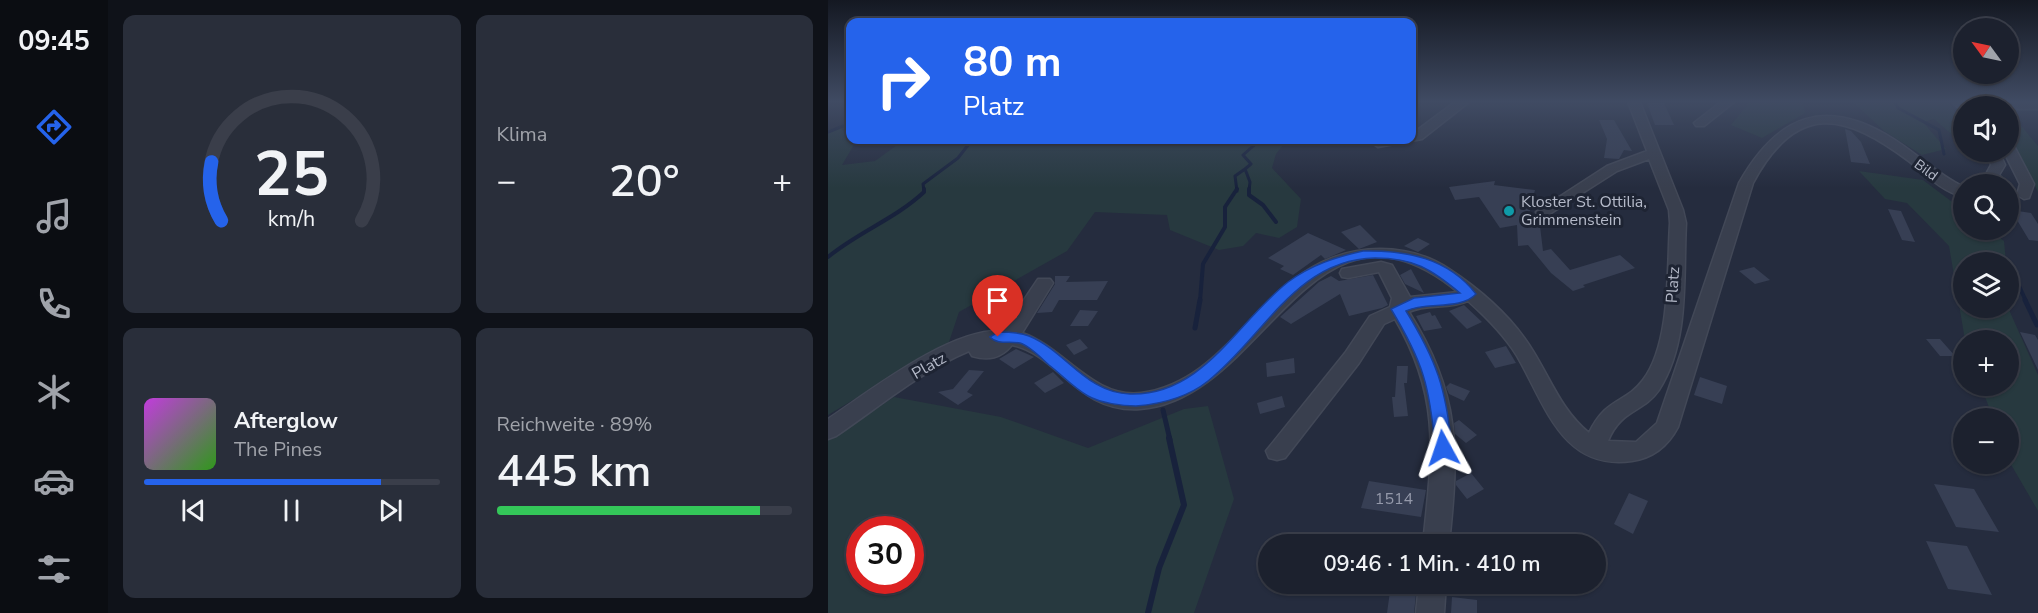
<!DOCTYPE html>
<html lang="de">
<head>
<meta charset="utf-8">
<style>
	body { margin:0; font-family:"Nunito Sans",sans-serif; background:#292e3a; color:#f1f3f6; height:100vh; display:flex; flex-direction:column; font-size:22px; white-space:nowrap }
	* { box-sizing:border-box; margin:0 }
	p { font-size:20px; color:#a0a3aa }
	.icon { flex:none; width:33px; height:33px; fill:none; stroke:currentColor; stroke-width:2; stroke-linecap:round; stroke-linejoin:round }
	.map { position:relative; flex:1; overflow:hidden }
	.side { display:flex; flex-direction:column; gap:15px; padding:15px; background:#0f1219; width:720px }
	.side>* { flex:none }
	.top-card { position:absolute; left:18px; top:18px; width:570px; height:126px; border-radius:12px; box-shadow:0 2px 4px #0004,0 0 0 2px #3a3e4a; background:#2563eb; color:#fff; overflow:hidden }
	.needle { width:39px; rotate:303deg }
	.tools { position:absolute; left:1125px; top:18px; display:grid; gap:12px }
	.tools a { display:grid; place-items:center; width:66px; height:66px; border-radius:50%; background:#1c212e; box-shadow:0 2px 4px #0004,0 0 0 2px #3a3e4a; font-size:30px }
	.speed { position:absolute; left:18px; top:516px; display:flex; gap:12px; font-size:30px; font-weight:700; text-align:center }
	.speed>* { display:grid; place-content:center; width:78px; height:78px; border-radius:50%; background:#1c212e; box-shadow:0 2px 4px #0004,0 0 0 2px #3a3e4a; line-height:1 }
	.speed .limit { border:9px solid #d22; background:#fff; color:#111 }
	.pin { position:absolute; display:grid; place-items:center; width:51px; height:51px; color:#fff; margin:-62px -26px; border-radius:50% 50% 50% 0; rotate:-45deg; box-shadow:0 0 6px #0007 }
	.pin .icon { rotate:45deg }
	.me { position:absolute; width:66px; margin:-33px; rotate:355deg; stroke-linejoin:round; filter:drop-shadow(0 0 4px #0008) }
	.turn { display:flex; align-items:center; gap:21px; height:126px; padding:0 18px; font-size:27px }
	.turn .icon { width:78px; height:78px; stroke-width:2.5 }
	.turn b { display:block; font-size:42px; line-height:51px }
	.big { font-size:45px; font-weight:600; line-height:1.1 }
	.side .widget { flex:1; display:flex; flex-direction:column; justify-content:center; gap:9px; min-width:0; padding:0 21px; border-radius:12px; background:#292e3a }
	.side .dial { align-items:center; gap:0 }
	.dial svg { height:156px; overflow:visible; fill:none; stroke:#3a3e4a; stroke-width:7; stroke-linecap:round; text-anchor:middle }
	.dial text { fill:#f1f3f6; stroke:none }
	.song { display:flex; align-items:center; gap:18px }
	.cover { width:72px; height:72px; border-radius:9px; background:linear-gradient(135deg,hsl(290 70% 55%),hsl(110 70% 35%)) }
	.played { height:6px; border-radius:3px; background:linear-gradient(90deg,#2563eb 80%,#3a3e4a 80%) }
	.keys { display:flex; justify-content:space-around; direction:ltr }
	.heat { display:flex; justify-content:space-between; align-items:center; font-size:33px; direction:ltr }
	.charge { height:9px; border-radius:4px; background:linear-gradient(90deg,#34c759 89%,#3a3e4a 0) }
	.side .tiles { flex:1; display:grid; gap:15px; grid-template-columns:repeat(2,1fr) }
	.trip { position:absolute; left:430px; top:534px; width:348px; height:60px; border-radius:30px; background:#1c212e; box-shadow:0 2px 4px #0004,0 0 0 2px #3a3e4a; font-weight:600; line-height:60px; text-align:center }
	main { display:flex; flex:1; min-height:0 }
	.tabs { display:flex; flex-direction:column; width:108px; justify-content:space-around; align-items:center; background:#0b0d12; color:#a0a3aa }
	.tabs .icon { width:42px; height:42px }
	.tabs .selected { color:#2563eb }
	.tabs b { font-size:27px; color:#f1f3f6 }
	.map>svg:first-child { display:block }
</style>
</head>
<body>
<main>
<nav class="tabs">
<b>09:45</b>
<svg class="icon selected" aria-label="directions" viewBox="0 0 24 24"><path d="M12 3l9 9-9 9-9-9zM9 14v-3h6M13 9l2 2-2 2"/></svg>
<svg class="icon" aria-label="music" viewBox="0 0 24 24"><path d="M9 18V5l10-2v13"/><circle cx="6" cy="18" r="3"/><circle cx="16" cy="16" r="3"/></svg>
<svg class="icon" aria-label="phone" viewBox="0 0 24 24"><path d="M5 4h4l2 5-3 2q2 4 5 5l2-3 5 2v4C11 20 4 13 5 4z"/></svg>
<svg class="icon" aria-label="climate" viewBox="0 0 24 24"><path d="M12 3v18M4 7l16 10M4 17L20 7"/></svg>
<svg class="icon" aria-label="car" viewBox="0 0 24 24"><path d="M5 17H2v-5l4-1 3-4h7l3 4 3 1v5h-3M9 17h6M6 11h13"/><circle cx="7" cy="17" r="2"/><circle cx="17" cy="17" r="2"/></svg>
<svg class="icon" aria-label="filters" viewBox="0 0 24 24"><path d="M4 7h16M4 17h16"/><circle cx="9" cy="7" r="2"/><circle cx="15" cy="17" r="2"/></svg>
</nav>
<section class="side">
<div class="tiles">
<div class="widget dial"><svg viewBox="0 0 100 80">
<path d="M14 69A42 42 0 1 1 86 69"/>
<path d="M14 69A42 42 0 0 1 9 39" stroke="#2563eb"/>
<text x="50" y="56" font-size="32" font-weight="700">25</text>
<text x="50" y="72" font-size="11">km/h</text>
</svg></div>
<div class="widget"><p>Klima</p>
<div class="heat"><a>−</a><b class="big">20°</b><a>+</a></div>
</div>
<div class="widget">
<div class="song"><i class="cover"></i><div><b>Afterglow</b><p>The Pines</p></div></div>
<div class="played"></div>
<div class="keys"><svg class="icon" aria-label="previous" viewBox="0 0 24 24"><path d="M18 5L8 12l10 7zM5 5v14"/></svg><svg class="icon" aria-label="pause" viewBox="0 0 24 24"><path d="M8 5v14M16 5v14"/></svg><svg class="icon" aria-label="next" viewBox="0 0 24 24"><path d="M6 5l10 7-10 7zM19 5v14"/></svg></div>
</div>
<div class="widget"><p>Reichweite · 89%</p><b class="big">445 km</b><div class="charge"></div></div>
</div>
</section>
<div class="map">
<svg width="1210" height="613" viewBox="0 0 1210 613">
	<rect width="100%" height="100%" fill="#252c3e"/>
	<path fill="#27393f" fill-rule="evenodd" d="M917,102H975L977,113L934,138L903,125L920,104Z
		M1025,102H1120L1135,124V144L1106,119L1095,122L1118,149L1094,155L1056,131Z
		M1186,117L1210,146V192L1181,133V120Z
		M13,128L16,132L22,131V140H40L27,143L14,165L47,161L76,140H324V142L459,140L448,154L444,168L473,199L469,227L451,238L428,233L415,246L391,250L342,230L339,215L267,212L239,251L131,312L121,342L0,415V130Z
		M1031,171L1095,180L1135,210L1136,230H1161L1176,241L1178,262H1136V308H1180L1181,290L1182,312L1210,375V511L1181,461L1180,418H1165L1153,386H1180V340H1137L1121,246L1079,203L1057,199Z
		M66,397L173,417L260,448L356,409L380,406L406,499L366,613H0V440ZM32,530H82V580H32Z"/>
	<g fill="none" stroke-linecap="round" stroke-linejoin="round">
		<path stroke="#18223c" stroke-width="3" d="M1067,102L1070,108L1111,130L1116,154
			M0,132L15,126
			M96,191L95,184L130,158L144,140
			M409,191L407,176L417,169
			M421,191L422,182L417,169L423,164L415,155L432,140"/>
		<path stroke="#18223c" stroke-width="4" d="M421,189V195L435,205L448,222
			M0,257C30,232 67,219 96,192V189
			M1184,271L1198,301
			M372,301L375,264L397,227V207L409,189"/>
		<path stroke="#18223c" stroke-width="5" d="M1197,300L1209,325
			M367,328L372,300
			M335,410L342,440"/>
		<path stroke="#18223c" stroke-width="6" d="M320,613L331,568L356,505L341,438"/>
	</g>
	<path fill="#373f54" d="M819,103H836L846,125H827Z
		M771,120H786L804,151L796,150L791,159L776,158L779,139Z
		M1017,129L1023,131L1033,142L1042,164L1023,162Z
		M667,181L666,185L707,190L698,226H712L715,251L723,249L742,270L792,255L807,268L755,285L757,287L745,291L723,273L700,245L690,246L689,225L672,228L651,197L627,200L621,187Z
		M1060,209L1073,211L1087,242L1074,240Z
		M1183,210L1203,213L1210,224V241L1201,240Z
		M532,225L549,242L531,249L513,232Z
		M480,233L518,250L497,259L493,255L465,275L452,269L456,266L440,258Z
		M590,238L602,244L590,252L576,246Z
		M926,267L942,280L927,284L911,271Z
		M583,269L596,293L577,284L572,275Z
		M545,275L560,305L554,308L521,316L512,294L463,324L452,317L491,282L503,276L511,281Z
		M227,276H242L238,282L280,281L269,300H231L224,312L209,313L227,284Z
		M636,305L654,322L639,329L621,311Z
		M252,310L270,311L260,326H242Z
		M602,312L604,316L607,315L614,328L596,331L588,316Z
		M184,313L177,325L160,326L167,314Z
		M1192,332L1207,335L1210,340V370Z
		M252,339L260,348L246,355L238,345Z
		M1098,339H1112L1127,356H1112Z
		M678,346L688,363L667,368L657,352Z
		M188,349L206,357L186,369L171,359Z
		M466,358L467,373L439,377L438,363Z
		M569,366H580L579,383H576L580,416L566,417L564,397H567Z
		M141,370L156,371L139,392L145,395L130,405L110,392L125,389Z
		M225,372L236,383L217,393L206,383Z
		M872,377L899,386L894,404L866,395Z
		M622,383L642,391L636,401L621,394L618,387Z
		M454,396L457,407L432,414L429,403Z
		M631,420L649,435L638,443L627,434L626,423Z
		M643,473L656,489L639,499L628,485V481Z
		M541,481L598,490L593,517L533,508Z
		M1106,484L1146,489L1171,532L1128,527Z
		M801,493L820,501L805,534L786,524Z
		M1098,541L1139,546L1164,595L1120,589Z
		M563,584H589L586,613H559Z
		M624,597L649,600V613H623Z"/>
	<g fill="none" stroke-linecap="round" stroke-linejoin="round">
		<g stroke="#424857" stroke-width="3">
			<path id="minor" d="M627,102H641L594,139L550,147L544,143L549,140H584V134Z
				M800,102H812L855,210L858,223C855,277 862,342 831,390C815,413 793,409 780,441L808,442L829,423L911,183C950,114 998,96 1067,140C1090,155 1111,175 1136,187V197C1115,192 1098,175 1082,162C1017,113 969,101 925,183L850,427C840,446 825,458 804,461C734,471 717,404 689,356C676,335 659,318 640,301C621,310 599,303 581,312C633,394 631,451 621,544H595C604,456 614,399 567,319L556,324L531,363L457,458L449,460L441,458L438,451L517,353L542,316L562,307L564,298L551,272L520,278L514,277L512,273L514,269L553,262L564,265L582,297L630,292C483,171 438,400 312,409C249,413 230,354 184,345C173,358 161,361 144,356L141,351C93,371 51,407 8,436L0,439V419C42,391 124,327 175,331L210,279H222L225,283L194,333C236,347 265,399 313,393C412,380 438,249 552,249C577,249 600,255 621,269C653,290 685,318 705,351C723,380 734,411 761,433C778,397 797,404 815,380C843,343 839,268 842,223L841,210L821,159L789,171L720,215H710L708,212L779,166L819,151Z
				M893,102H906L876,126H868L866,123Z
				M1124,102H1135L1139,106H1136V113Z
				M1180,103H1210V109H1180V106H1174Z
				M1180,142L1186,146L1206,184L1201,198L1196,199L1189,195L1192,184L1176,152H1180Z
				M1159,152H1171L1177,165L1171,175L1179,184H1165L1157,176L1163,165Z
				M591,584H618L616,613H588Z"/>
		</g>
		<use href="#minor" fill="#393f4e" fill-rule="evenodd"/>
	</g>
	<linearGradient id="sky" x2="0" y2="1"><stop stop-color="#141822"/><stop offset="0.54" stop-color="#404b63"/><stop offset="1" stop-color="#404b63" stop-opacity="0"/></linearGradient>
	<rect width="1210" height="188" fill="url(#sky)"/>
	<path fill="#2563eb" stroke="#184099" stroke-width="1.5" d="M535,251C578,250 620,258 648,294C632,311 598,301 578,311C609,361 618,389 624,448L621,453H609L607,448C602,386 595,362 563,309L586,298L632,293C603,269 586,258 547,258C468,259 435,338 380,381C360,397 333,404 308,406C295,406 272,403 260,396C246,388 234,375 221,365C213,358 202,346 192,343C182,341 169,345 162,337L170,332C180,332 191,332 201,336C238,351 258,393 302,394C375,396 409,322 460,282C483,265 508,257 535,251Z"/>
	<circle fill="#0f9aa8" stroke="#1e2433" stroke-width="2" cx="681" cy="211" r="6"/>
	<g text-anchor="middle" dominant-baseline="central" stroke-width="6" stroke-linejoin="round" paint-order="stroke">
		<g font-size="14" fill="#b5bac9" stroke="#1e2433">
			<text transform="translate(1098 170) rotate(36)">Bild</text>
		</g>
		<g font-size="16" fill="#b5bac9" stroke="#1e2433" text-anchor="start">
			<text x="693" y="202">Kloster St. Ottilia,<tspan x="693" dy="18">Grimmenstein</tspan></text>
		</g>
		<g font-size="16" fill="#b5bac9" stroke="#1e2433">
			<text transform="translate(845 285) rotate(-86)">Platz</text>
			<text transform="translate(101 366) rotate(-30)">Platz</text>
		</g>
		<g font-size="16" fill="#9499aa">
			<text x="566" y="499">1514</text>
		</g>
	</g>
</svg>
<div class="tools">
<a><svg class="needle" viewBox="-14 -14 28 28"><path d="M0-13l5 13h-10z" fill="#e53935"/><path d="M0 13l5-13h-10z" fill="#a0a3aa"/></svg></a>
<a><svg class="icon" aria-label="sound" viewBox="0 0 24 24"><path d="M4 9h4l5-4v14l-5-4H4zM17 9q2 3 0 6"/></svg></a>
<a><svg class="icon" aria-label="search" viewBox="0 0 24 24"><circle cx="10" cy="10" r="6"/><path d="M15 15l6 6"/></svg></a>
<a><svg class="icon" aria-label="layers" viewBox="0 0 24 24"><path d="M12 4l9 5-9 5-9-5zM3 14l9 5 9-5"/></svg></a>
<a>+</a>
<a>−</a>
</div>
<div class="speed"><div class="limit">30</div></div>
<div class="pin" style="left:170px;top:337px;background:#d93025"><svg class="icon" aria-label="arrive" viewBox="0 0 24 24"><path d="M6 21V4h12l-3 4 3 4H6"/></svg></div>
<svg class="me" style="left:615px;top:448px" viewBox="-20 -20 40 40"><path d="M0-17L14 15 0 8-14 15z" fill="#2563eb" stroke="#fff" stroke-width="4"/></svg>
<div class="trip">09:46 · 1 Min. · 410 m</div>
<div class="top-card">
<div class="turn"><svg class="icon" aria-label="right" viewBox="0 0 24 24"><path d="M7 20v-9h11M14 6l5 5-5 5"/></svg><div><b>80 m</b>Platz</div></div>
</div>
</div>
</main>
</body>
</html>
